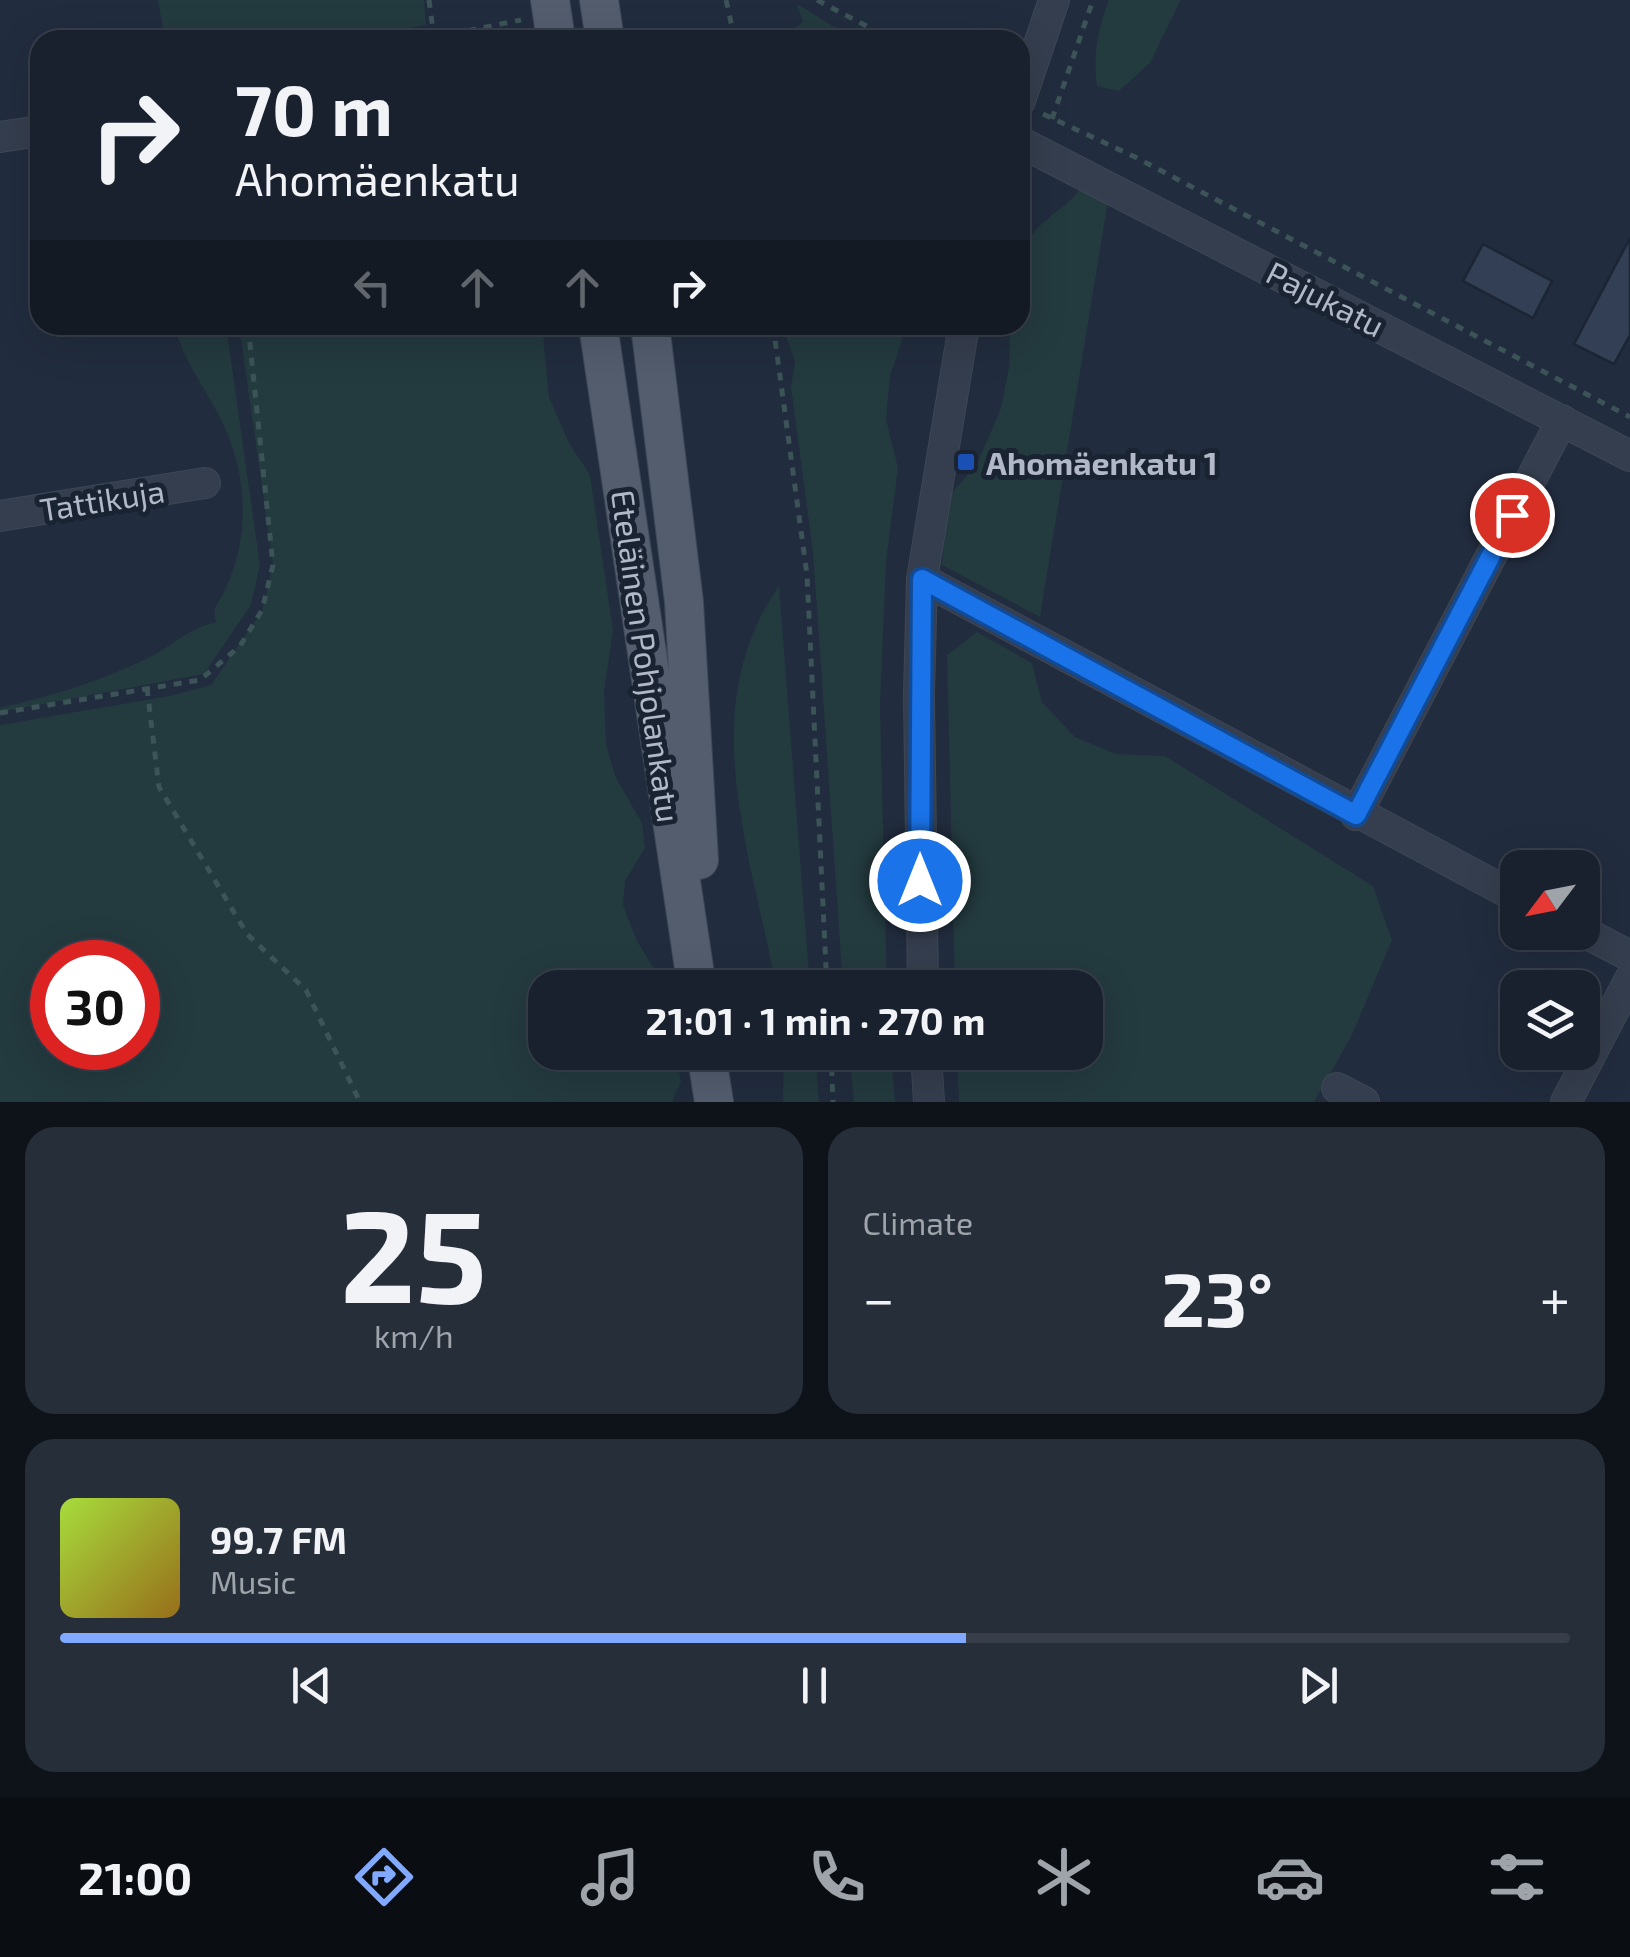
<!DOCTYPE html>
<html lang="en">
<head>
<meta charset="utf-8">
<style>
	body { margin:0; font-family:"Exo 2",sans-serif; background:#262e3a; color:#f1f3f6; height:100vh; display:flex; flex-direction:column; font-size:38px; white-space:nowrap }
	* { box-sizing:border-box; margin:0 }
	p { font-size:32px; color:#9fa3aa }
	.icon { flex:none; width:55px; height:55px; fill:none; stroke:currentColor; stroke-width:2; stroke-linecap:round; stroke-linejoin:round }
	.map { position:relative; height:1102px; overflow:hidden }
	.sheet { display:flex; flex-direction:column; gap:25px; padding:25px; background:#0e1219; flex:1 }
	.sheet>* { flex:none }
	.top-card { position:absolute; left:30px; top:30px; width:1000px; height:305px; border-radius:30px; box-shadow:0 10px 40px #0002,0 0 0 2px #373e4a; background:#19212e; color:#f1f3f6; overflow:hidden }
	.needle { width:65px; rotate:238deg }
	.fabs { position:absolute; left:1500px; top:850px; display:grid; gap:20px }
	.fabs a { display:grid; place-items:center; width:100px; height:100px; border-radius:20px; background:#19212e; box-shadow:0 10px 40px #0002,0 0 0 2px #373e4a; font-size:50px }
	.speed { position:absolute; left:30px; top:940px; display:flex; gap:20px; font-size:50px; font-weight:700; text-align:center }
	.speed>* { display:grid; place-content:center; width:130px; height:130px; border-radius:50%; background:#19212e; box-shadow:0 10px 40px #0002,0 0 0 2px #373e4a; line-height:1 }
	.speed .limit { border:15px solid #d22; background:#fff; color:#111 }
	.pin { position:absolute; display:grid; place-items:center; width:85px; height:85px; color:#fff; margin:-42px; border:5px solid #fff; border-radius:50%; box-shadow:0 2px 10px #0007 }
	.me { position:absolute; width:110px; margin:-55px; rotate:0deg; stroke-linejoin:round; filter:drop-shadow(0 0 8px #0008) }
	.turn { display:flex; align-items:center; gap:35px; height:210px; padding:0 40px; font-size:45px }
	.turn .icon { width:130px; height:130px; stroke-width:2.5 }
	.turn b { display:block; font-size:70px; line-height:85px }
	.lanes { display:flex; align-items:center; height:95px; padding:0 40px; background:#0003; justify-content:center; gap:50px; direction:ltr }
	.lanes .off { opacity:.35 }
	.big { font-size:75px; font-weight:700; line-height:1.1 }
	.sheet .widget { flex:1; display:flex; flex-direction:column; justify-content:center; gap:15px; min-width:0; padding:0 35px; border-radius:30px; background:#262e3a }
	.sheet .dial { align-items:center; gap:0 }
	.dial b { font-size:130px; line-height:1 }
	.song { display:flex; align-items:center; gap:30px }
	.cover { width:120px; height:120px; border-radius:15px; background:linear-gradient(135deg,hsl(80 70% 55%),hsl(40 70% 35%)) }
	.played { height:10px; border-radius:5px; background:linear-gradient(90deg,#80a9ff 60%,#373e4a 60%) }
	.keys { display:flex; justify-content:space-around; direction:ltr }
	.heat { display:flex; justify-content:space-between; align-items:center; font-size:55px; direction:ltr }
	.sheet .tiles { flex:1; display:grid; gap:25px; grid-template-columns:1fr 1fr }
	.widget:last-child { grid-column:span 2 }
	.trip { position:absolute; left:528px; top:970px; width:575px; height:100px; border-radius:30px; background:#19212e; box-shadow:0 10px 40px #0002,0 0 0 2px #373e4a; font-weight:700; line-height:100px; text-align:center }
	.menu { display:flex; height:160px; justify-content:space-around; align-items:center; background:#0a0d12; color:#9fa3aa }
	.menu .icon { width:70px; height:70px }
	.menu .active { color:#80a9ff }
	.menu b { font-size:45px; color:#f1f3f6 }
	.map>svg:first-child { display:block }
</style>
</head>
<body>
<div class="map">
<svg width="1630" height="1102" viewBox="0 0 1630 1102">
	<rect width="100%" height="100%" fill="#212c3e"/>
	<path fill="#233a3f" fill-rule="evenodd" d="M158,0H424L426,25L347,40H165Z
		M1109,0H1181L1150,63L1119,91L1097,86C1093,54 1097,30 1109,0Z
		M797,5H799L855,40H777L803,22Z
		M1080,188L1108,201L1040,617L942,565L949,496L977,464L1001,408L1009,367L1010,325H1020C1020,286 1012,249 1045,221C1058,209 1070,204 1080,188Z
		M174,325H226L260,565L251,605L204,674L0,712V708C51,696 101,681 148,658C172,646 189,628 216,622L214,609C252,550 251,477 219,416C203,385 183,359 174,325Z
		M239,325H542L549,397L569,443L590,475L613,630L604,692L606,743L615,776L642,823L645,848L625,881L623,905L637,941L666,987L545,988V1052L676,1053L681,1082L672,1102H0V725L169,696L211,685L262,611L273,565ZM52,962H138V1048H52Z
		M782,325H907L890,376L886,419L898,468L886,562L880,706L887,987H843L813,552L791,387L795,361Z
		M779,586L810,987H776C752,855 693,708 779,586Z
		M977,632L1032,663L1042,702L1075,737L1116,754L1165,756L1373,886L1392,940L1352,1035L1314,1102H959L957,1053L1085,1052V988L955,987L947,655Z
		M784,1053H815L819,1102H783Z
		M849,1053H891L895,1102H854Z"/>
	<path fill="#333f54" stroke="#1c2534" stroke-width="2.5" d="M1630,238V335L1614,364L1574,344Z
		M1483,244L1552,281L1533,318L1463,281Z"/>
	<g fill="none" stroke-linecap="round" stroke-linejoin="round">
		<g stroke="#3e4756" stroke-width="32">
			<path id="minor" d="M1020,101L1054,0
				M0,137L40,131
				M1020,142L1630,456
				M0,516L205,483
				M922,579L1518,898
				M1356,815L1562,420
				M1582,931L1630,956
				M923,988L919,694L922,579L964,325
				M926,1052L929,1102
				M1337,1088L1364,1102
				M1566,1102L1630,979"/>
		</g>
		<g stroke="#3e4756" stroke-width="40">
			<path id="major" d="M550,0L556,40
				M599,0L605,40
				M598,325L697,988
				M650,325L684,602L699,860
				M706,1052L714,1102"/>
		</g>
		<path stroke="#3c5357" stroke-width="5" stroke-dasharray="8 8" stroke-linecap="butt" d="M429,0L434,37
			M726,0L735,40
			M817,0L893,40
			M421,40L521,20
			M1043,114L1135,157L1630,417
			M1052,119L1093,0
			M773,325L807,575L827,988
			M147,688L159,787L247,934L306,990L360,1102
			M0,713L200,680L240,646L262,610L273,565L248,325
			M831,1052L833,1102"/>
		<use href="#minor" stroke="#353e4e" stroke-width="30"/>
		<use href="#major" stroke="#535d6e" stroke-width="38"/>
	</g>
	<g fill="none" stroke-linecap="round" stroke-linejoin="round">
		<g stroke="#114b97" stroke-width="25">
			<path id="route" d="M920,881L922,579L1356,815L1512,515"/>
		</g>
		<use href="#route" stroke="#1a73e8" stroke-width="18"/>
	</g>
	<rect fill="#1a4fb4" stroke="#1a2332" stroke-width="4" x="956" y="452" width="20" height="20" rx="5"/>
	<g text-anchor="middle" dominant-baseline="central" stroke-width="10" stroke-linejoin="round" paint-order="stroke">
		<g font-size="32" fill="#b1b9c9" stroke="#1a2332">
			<text transform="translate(1326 298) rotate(27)">Pajukatu</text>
			<text transform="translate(102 499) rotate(-9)">Tattikuja</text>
			<text transform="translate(647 656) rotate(82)">Eteläinen Pohjolankatu</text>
		</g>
		<g font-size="32" font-weight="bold" fill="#b1b9c9" stroke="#1a2332" text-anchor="start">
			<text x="986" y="462">Ahomäenkatu 1</text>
		</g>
	</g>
</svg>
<div class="fabs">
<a><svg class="needle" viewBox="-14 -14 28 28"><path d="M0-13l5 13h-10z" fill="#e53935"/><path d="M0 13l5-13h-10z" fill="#9fa3aa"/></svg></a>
<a><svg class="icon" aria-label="layers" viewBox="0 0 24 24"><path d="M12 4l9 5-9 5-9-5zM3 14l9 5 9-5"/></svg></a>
</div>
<div class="speed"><div class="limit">30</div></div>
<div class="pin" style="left:1512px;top:515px;background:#d93025"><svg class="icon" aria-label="arrive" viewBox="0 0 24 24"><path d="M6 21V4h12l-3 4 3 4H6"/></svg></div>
<svg class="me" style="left:920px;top:881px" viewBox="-20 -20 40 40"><circle r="17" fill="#1a73e8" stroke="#fff" stroke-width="3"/><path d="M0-11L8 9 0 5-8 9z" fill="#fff"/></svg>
<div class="trip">21:01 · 1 min · 270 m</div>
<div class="top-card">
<div class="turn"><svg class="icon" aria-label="right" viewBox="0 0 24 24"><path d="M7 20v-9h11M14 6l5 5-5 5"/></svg><div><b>70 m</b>Ahomäenkatu</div></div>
<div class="lanes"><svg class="icon off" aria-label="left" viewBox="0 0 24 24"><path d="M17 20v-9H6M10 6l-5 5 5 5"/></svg><svg class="icon off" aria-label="ahead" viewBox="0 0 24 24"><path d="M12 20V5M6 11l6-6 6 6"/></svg><svg class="icon off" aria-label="ahead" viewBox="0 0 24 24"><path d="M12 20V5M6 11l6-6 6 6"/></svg><svg class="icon" aria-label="right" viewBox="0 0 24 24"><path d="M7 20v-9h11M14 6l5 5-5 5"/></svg></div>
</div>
</div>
<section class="sheet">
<div class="tiles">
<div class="widget dial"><b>25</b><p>km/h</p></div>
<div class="widget"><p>Climate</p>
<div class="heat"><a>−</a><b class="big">23°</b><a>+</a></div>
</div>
<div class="widget">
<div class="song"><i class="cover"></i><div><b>99.7 FM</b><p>Music</p></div></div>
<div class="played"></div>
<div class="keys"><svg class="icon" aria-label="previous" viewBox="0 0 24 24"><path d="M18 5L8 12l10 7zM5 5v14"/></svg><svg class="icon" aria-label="pause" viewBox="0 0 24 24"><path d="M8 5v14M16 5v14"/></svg><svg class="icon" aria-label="next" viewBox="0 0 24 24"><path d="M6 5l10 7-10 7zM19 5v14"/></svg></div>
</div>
</div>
</section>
<nav class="menu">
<b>21:00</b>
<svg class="icon active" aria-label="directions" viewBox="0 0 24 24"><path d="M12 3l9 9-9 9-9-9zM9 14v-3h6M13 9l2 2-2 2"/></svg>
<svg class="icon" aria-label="music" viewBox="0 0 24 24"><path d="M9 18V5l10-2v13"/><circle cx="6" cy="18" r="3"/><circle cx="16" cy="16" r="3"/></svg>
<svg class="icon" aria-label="phone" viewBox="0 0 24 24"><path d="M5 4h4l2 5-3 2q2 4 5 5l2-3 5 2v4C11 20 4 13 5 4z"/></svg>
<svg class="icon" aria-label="climate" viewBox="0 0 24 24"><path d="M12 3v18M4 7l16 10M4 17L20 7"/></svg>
<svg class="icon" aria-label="car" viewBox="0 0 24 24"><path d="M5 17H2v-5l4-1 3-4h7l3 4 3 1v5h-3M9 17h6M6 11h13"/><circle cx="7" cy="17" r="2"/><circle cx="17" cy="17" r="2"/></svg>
<svg class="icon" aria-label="filters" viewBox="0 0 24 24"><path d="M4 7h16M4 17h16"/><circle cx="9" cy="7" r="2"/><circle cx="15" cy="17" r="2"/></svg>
</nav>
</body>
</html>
